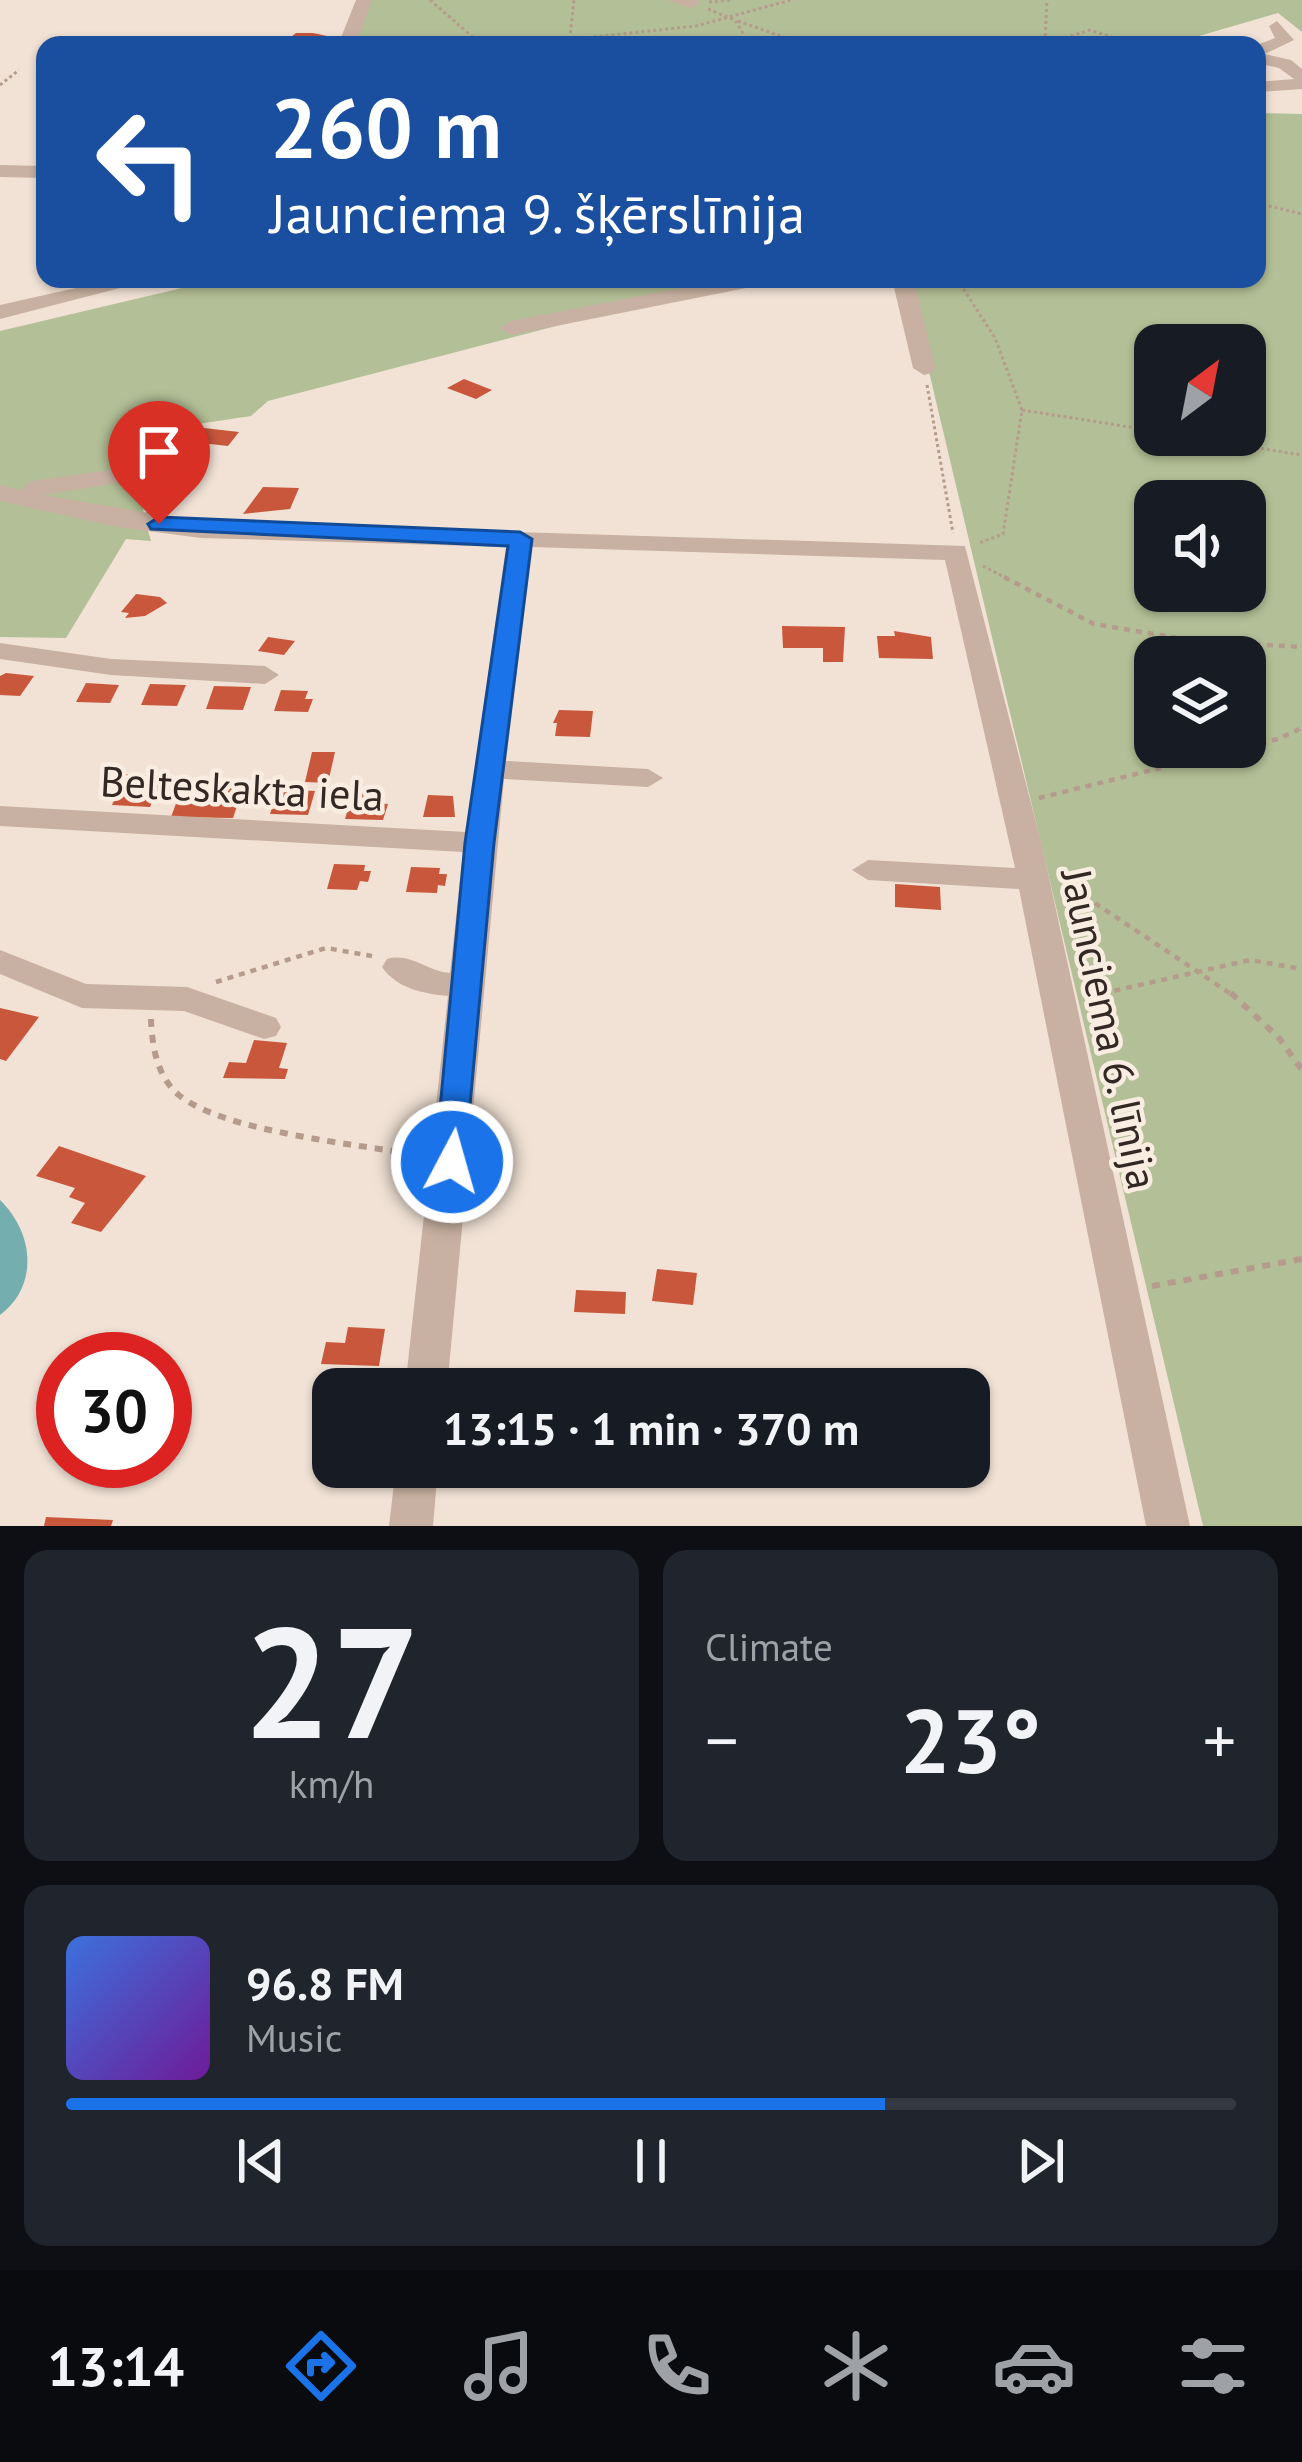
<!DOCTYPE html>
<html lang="en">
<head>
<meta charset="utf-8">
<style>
	body { margin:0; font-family:"PT Sans",sans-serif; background:#20242c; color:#f1f3f6; height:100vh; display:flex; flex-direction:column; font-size:45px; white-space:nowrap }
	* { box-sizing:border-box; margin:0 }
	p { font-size:39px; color:#9ea1a6 }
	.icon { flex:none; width:66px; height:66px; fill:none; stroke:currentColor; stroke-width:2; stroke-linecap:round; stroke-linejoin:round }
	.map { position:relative; height:1526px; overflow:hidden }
	.details { display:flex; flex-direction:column; gap:24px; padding:24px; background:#0d0f14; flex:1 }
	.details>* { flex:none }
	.banner { position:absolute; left:36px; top:36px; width:1230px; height:252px; border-radius:24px; box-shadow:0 3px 9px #0004; background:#1a4fa0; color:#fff; overflow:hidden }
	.needle { width:78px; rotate:32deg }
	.tools { position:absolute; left:1134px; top:324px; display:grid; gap:24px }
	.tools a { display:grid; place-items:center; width:132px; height:132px; border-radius:24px; background:#171b24; box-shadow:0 3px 9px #0004; font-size:60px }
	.speed { position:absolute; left:36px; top:1332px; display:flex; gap:24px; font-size:60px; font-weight:700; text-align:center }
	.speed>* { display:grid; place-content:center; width:156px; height:156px; border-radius:50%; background:#171b24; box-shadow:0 3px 9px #0004; line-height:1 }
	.speed .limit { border:18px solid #d22; background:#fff; color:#111 }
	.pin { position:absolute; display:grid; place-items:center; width:102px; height:102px; color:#fff; margin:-123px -51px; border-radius:50% 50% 50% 0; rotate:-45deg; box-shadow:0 0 12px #0007 }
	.pin .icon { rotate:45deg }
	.me { position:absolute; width:132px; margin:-66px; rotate:6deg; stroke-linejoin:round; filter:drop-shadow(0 0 9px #0008) }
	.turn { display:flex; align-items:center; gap:42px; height:252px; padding:0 36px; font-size:54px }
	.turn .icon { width:156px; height:156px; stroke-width:2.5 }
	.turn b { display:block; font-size:84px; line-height:102px }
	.big { font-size:90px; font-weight:700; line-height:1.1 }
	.details .tile { flex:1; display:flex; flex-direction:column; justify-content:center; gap:18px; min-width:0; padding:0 42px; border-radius:24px; background:#20242c }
	.details .dial { align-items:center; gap:0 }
	.dial b { font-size:156px; line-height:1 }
	.song { display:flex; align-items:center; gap:36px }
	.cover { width:144px; height:144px; border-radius:18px; background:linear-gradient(135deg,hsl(220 70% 55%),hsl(280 70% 35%)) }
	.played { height:12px; border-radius:6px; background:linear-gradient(90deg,#1a73e8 70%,#363941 70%) }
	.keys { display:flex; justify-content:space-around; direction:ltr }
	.heat { display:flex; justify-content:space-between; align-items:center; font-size:66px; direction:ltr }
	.details .tiles { flex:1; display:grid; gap:24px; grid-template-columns:1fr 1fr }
	.tile:last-child { grid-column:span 2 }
	.trip { position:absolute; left:312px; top:1368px; width:678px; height:120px; border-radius:24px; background:#171b24; box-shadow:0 3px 9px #0004; font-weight:700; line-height:120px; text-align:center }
	.menu { display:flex; height:192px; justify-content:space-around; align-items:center; background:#090b0e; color:#9ea1a6 }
	.menu .icon { width:84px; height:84px }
	.menu .selected { color:#1a73e8 }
	.menu b { font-size:54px; color:#f1f3f6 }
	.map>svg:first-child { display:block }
</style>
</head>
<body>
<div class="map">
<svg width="1302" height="1526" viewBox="0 0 1302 1526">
	<rect width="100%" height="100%" fill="#f1e2d5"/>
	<path fill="#b3bf96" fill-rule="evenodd" d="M370,0H1302V32L1278,13L1168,45H354Z
		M1257,113L1302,114V1526H1203L907,279H1257ZM1155,345H1245V435H1155ZM1155,501H1245V591H1155ZM1155,657H1245V747H1155Z
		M220,279H737L268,401L251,416L191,425L147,469L143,514L151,541L126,539L66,638L0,637V331Z"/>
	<path fill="#74aeae" d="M0,1200C34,1233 39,1286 0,1315Z"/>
	<path fill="#c8573c" d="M296,33H313L327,36L324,44H282Z
		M464,379L492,390L476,399L447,388Z
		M195,427L239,432L228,446L184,441Z
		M263,487L299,488L290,509L243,514Z
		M153,498L184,499L168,515L146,514Z
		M136,594L160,597L167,603L145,616L125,618L129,613L121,612Z
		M782,626L845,627L843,662H823V648H783Z
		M894,631L931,637L933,659L879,658L877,636H895Z
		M268,637L295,641L284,655L258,651Z
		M6,673L34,676L20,696L0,695V676Z
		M86,683L119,685L110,703L76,702Z
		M150,684L186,685L177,706L141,705Z
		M214,686L251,687L243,710L206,709Z
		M281,690L308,691L305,699H313L308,712L274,711Z
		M559,710L593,711L590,737L555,736L557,723H553Z
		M312,752H335L328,783L305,782Z
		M125,774L175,777L166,799L154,798L150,807L112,805Z
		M184,782L236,784L232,796L240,797L233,818L171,817Z
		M278,789L315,791L308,815L270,814Z
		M353,792L380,793L378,803L388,804L383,820L345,819Z
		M428,795L453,796L455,817H423Z
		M334,864L365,865L364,871H371L368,882L360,881L357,890L327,889Z
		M411,867L440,868L439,874H447L445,886L438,885L437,893L406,892Z
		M895,884L940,887L941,910L895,907Z
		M0,1008L39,1017L6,1061L0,1059Z
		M254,1040L287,1043L279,1068L288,1069L285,1079L223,1078L229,1062L246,1063Z
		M59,1146L146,1176L101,1232L71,1223L85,1203L69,1197L75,1188L36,1176Z
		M657,1269L697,1273L693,1305L652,1301Z
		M576,1290L626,1292L625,1314L574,1312Z
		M348,1327L385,1329L379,1366L321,1364L326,1342L345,1343Z
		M515,1467H548L547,1485L513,1484Z
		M46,1517L113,1520L111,1526H44Z"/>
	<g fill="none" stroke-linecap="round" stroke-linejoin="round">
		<path stroke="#b49b8c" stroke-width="3" stroke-dasharray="3 3" stroke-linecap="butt" d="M430,0L482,45
			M709,2L733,0
			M708,9L735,20L744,35L742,45
			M738,21L806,45
			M1045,42L1047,0
			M516,45L696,26L791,0
			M569,45L574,0
			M1042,45L1090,30L1136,45
			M0,85L19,70
			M1257,203L1302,214
			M957,279L995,338L1022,410L1003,534L979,543
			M927,385L953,533
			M1022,410L1155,431
			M1178,435L1302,455
			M983,566L1010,580"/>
		<path stroke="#b49b8c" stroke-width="4.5" stroke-dasharray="6 6" stroke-linecap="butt" d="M1004,577L1094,624L1195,641L1302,647
			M1039,798L1278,739L1302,728
			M1065,883L1234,996
			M216,982L326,948L372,956
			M1091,996L1250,960L1302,969"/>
		<path stroke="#b49b8c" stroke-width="6" stroke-dasharray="8 8" stroke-linecap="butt" d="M1231,993L1279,1038L1302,1070
			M1085,997L1104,993
			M151,1019C152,1046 157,1078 180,1096C226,1132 357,1144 417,1155
			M1152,1286L1302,1259"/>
		<path fill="#c8b1a2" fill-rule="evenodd" d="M356,0H372L356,45H338Z
			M667,0H698L700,3L692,8Z
			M1277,21L1294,40L1265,54L1291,60L1302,69V89L1257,92V82L1294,79L1279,68L1257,63V45L1275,38L1269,26Z
			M0,165L45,166V178L0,177Z
			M116,279H155L0,319V305Z
			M728,279H772L761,285L511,335L500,328L511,321Z
			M892,279H914L935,368L932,373L924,375L913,368Z
			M152,464L164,471L161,476L43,495L201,522L965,546L1043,850L1190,1526H1146L1019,889L868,880L852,870L868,860L1015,868L945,560L532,547L506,761L648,769L663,778L648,787L504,779L447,1389H405L448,996C424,994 396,988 382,967L387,959C410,952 427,971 450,973L463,852L0,826V806L466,832L506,547L201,538L118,527L0,501V485L20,490L32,481Z
			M0,643L111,659L265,666L279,675L265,684L111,675L0,659Z
			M0,950L86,984L187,987L276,1018L281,1027L276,1036L264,1039L184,1011L82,1008L0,974Z
			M396,1467H438L433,1526H389Z"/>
	</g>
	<path fill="#1a73e8" stroke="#114b97" stroke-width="3" d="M159,517L520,532L532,539L494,843L464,1171H440L435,1162L465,843L508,546L151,529L148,524Z"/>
	<g text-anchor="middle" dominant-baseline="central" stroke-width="9" stroke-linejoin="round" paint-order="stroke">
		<g font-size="42" fill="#332824" stroke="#f9ede1">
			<text transform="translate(242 788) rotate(3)">Belteskakta iela</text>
			<text transform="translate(1110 1029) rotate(78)">Jaunciema 6. līnija</text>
		</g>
	</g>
</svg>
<div class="tools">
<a><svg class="needle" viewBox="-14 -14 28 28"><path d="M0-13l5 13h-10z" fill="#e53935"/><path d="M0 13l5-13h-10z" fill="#9ea1a6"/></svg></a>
<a><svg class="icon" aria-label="sound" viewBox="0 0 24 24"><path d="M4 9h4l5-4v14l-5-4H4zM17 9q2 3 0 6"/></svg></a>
<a><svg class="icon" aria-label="layers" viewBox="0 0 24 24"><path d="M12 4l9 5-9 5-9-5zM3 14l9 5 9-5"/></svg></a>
</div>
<div class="speed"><div class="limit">30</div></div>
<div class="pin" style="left:159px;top:524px;background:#d93025"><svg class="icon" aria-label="arrive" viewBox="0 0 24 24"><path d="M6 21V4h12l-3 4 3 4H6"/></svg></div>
<svg class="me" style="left:452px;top:1162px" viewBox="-20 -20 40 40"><circle r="17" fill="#1a73e8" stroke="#fff" stroke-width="3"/><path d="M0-11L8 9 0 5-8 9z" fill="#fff"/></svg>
<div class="trip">13:15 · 1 min · 370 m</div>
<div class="banner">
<div class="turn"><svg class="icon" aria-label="left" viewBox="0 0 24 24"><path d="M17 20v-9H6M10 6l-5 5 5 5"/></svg><div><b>260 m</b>Jaunciema 9. šķērslīnija</div></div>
</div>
</div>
<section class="details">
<div class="tiles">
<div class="tile dial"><b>27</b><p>km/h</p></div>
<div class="tile"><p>Climate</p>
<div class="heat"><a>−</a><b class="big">23°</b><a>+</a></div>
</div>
<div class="tile">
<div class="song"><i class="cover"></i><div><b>96.8 FM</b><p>Music</p></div></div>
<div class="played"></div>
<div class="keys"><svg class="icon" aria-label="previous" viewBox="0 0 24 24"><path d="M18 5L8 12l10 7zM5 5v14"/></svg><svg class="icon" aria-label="pause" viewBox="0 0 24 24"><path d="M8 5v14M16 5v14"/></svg><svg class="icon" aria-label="next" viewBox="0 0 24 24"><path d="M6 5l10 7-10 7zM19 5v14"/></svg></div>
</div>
</div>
</section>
<nav class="menu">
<b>13:14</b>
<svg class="icon selected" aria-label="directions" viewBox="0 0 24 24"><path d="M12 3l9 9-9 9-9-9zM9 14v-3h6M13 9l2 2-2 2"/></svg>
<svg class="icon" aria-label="music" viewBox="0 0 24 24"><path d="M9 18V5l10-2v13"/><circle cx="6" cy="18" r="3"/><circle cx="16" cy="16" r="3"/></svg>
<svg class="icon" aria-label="phone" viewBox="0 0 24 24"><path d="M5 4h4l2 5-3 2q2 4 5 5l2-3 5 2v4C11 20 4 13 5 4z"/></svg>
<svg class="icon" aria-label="climate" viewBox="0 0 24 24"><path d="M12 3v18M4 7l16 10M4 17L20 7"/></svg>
<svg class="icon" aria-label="car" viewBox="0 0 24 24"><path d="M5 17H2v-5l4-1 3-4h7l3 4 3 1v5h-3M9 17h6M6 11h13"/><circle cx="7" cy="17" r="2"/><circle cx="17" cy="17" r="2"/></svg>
<svg class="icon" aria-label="filters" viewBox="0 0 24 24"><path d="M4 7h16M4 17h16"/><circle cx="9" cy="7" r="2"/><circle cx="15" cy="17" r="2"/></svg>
</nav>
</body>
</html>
